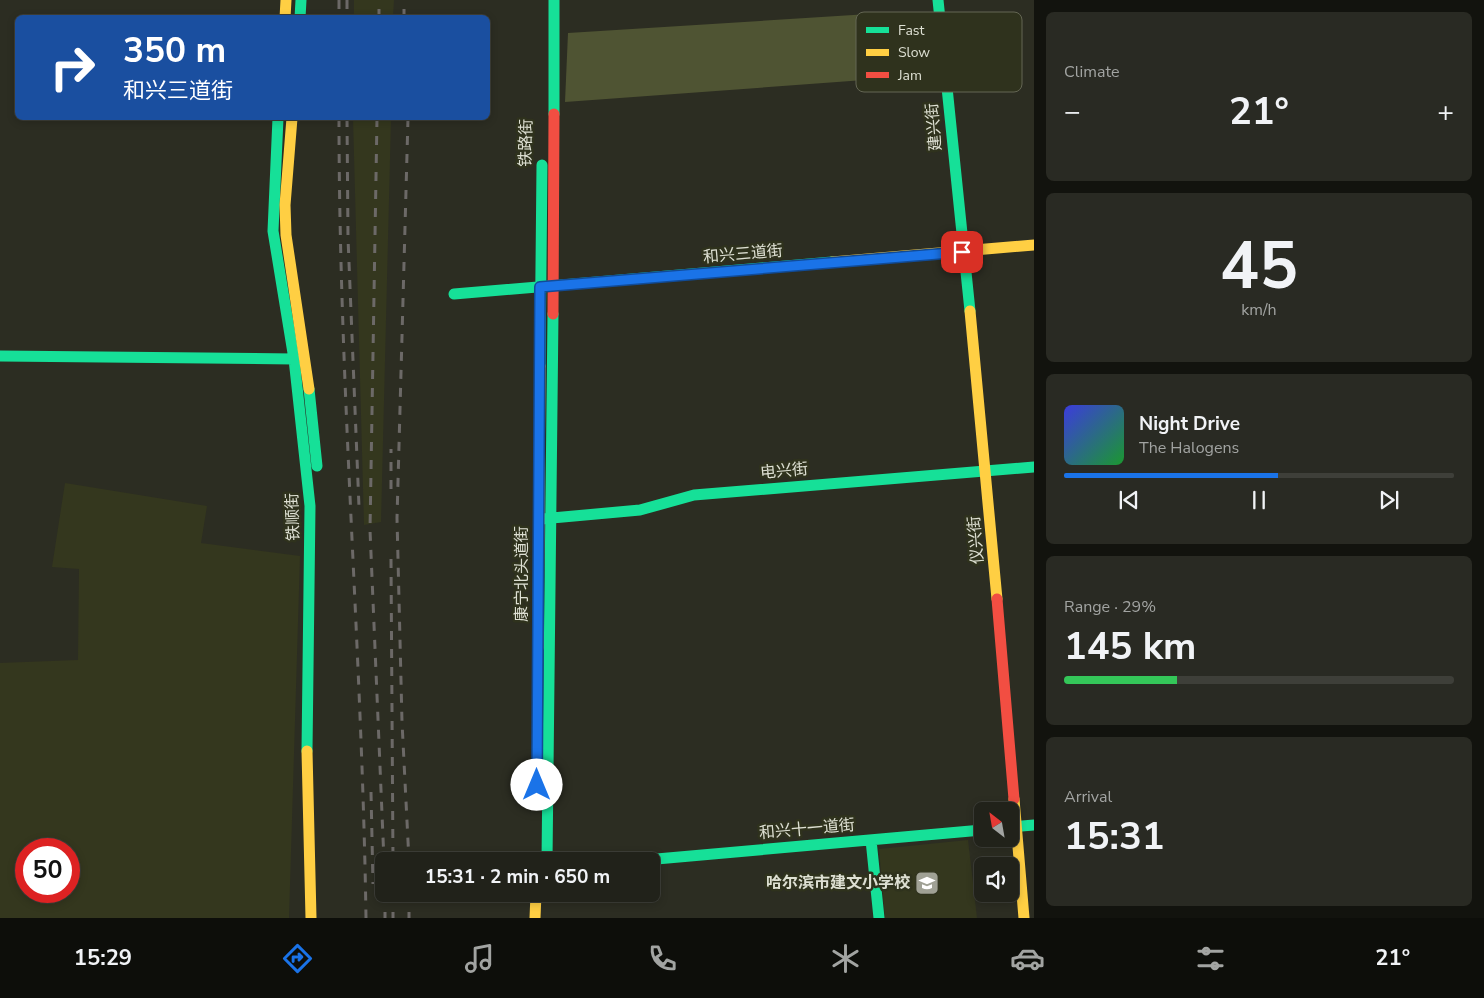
<!DOCTYPE html>
<html lang="en">
<head>
<meta charset="utf-8">
<style>
	body { margin:0; font-family:"Nunito Sans","Noto Sans SC",sans-serif; background:#292a23; color:#f1f3f6; height:100vh; display:flex; flex-direction:column; font-size:19px; white-space:nowrap }
	* { box-sizing:border-box; margin:0 }
	p { font-size:16px; color:#a2a4a2 }
	.icon { flex:none; width:28px; height:28px; fill:none; stroke:currentColor; stroke-width:2; stroke-linecap:round; stroke-linejoin:round }
	.map { position:relative; flex:1; overflow:hidden }
	.sheet { display:flex; flex-direction:column; gap:12px; padding:12px; background:#12130e; width:450px }
	.sheet>* { flex:none }
	.banner { position:absolute; left:15px; top:15px; width:475px; height:105px; border-radius:8px; box-shadow:0 2px 8px #0003,0 0 0 1px #3e3f39; background:#1a4fa0; color:#fff; overflow:hidden }
	.needle { width:32px; rotate:329deg }
	.buttons { position:absolute; left:974px; top:802px; display:grid; gap:10px }
	.buttons a { display:grid; place-items:center; width:45px; height:45px; border-radius:8px; background:#21221a; box-shadow:0 2px 8px #0003,0 0 0 1px #3e3f39; font-size:25px }
	.speed { position:absolute; left:15px; top:838px; display:flex; gap:10px; font-size:25px; font-weight:700; text-align:center }
	.speed>* { display:grid; place-content:center; width:65px; height:65px; border-radius:50%; background:#21221a; box-shadow:0 2px 8px #0003,0 0 0 1px #3e3f39; line-height:1 }
	.speed .limit { border:8px solid #d22; background:#fff; color:#111 }
	.pin { position:absolute; display:grid; place-items:center; width:42px; height:42px; color:#fff; margin:-21px; border-radius:10px; box-shadow:0 2px 8px #0006 }
	.me { position:absolute; width:55px; margin:-28px; rotate:0deg; stroke-linejoin:round; filter:drop-shadow(0 0 4px #0008) }
	.turn { display:flex; align-items:center; gap:18px; height:105px; padding:0 25px; font-size:22px }
	.turn .icon { width:65px; height:65px; stroke-width:2.5 }
	.turn b { display:block; font-size:35px; line-height:42px }
	.big { font-size:38px; font-weight:700; line-height:1.1 }
	.sheet .tile { flex:1; display:flex; flex-direction:column; justify-content:center; gap:8px; min-width:0; padding:0 18px; border-radius:8px; background:#292a23 }
	.sheet .dial { align-items:center; gap:0 }
	.dial b { font-size:65px; line-height:1 }
	.song { display:flex; align-items:center; gap:15px }
	.cover { width:60px; height:60px; border-radius:8px; background:linear-gradient(135deg,hsl(240 70% 55%),hsl(130 70% 35%)) }
	.played { height:5px; border-radius:2px; background:linear-gradient(90deg,#1a73e8 55%,#3e3f39 55%) }
	.keys { display:flex; justify-content:space-around; direction:ltr }
	.heat { display:flex; justify-content:space-between; align-items:center; font-size:28px; direction:ltr }
	.charge { height:8px; border-radius:4px; background:linear-gradient(90deg,#34c759 29%,#3e3f39 0) }
	.trip { position:absolute; left:375px; top:852px; width:285px; height:50px; border-radius:8px; background:#21221a; box-shadow:0 2px 8px #0003,0 0 0 1px #3e3f39; font-weight:700; line-height:50px; text-align:center }
	.tab-bar { display:flex; height:80px; justify-content:space-around; align-items:center; background:#0d0e0a; color:#a2a4a2 }
	.tab-bar .icon { width:35px; height:35px }
	.tab-bar .current { color:#1a73e8 }
	.tab-bar b { font-size:22px; color:#f1f3f6 }
	main { display:flex; flex:1; min-height:0 }
	.map>svg:first-child { display:block }
</style>
</head>
<body>
<main>
<div class="map">
<svg width="1034" height="918" viewBox="0 0 1034 918">
	<rect width="100%" height="100%" fill="#2c2d22"/>
	<path fill="#34371e" fill-rule="evenodd" d="M354,0H394L393,17H354Z
		M353,118H391L381,522L364,525Z
		M65,483L207,506L201,543L300,556L289,918H0V663L78,660L79,569L52,567ZM26,849H69V891H26Z
		M968,840L977,918H885L879,849Z"/>
	<path fill="#4f5433" d="M869,14L878,79L565,102L568,33Z"/>
	<g fill="none" stroke-linecap="round" stroke-linejoin="round">
		<path stroke="#16e098" stroke-width="11" d="M938,0L970,311
			M300,18L301,0
			M554,114V0
			M278,118L273,231L294,359L310,506L307,751
			M454,294L832,262
			M0,356L294,359
			M540,366L542,165
			M309,389L317,466
			M541,519L640,510L694,495L1034,467
			M1010,827L1034,825
			M871,840L879,918
			M547,861L553,314
			M634,861L982,830"/>
		<path stroke="#ffcf43" stroke-width="11" d="M285,18L286,0
			M292,118L285,205L286,235L309,389
			M832,262L1034,245
			M970,311L997,599
			M538,648L540,366
			M307,751L311,918
			M1014,799L1024,918
			M535,918L536,894"/>
		<path stroke="#f24e42" stroke-width="11" d="M553,314L554,114
			M997,599L1014,799"/>
		<path stroke="#6c6967" stroke-width="3" stroke-dasharray="9 9" stroke-linecap="butt" d="M339,0V18
			M347,0V18
			M379,18V0
			M404,18V0
			M339,118C339,384 362,651 366,918
			M347,118L348,238L359,507
			M377,118L370,530L384,861
			M408,118L397,518L402,722L409,861
			M391,489V449
			M391,559L393,861
			M371,792L373,884
			M385,894V918
			M393,894V918
			M409,894V918"/>
	</g>
	<g fill="none" stroke-linecap="round" stroke-linejoin="round">
		<g stroke="#114b97" stroke-width="12">
			<path id="route" d="M537,785L540,287L962,252"/>
		</g>
		<use href="#route" stroke="#1a73e8" stroke-width="9"/>
	</g>
	<defs>
		<g id="school-square" transform="scale(1.25)"><rect x="-9" y="-9" width="18" height="18" rx="4" fill="#a0a195" stroke="#2f321d"/><path d="M0-5L7-2L0 1L-7-2ZM-4 1L0 2.5L4 1V4Q0 6-4 4Z" fill="#fff"/></g>
	</defs>
	<g fill-rule="evenodd">
		<use href="#school-square" x="927" y="883"/>
	</g>
	<g text-anchor="middle" dominant-baseline="central" stroke-width="5" stroke-linejoin="round" paint-order="stroke">
		<g font-size="16" fill="#dee0d3" stroke="#2f321d">
			<text transform="translate(934 127) rotate(-95)">建兴街</text>
			<text transform="translate(526 143) rotate(-89)">铁路街</text>
			<text transform="translate(743 254) rotate(-5)">和兴三道街</text>
			<text transform="translate(784 471) rotate(-5)">电兴街</text>
			<text transform="translate(293 517) rotate(-92)">铁顺街</text>
			<text transform="translate(976 540) rotate(-95)">仪兴街</text>
			<text transform="translate(522 574) rotate(-90)">康宁北头道街</text>
			<text transform="translate(807 829) rotate(-5)">和兴十一道街</text>
		</g>
		<g font-size="16" font-weight="bold" fill="#dee0d3" stroke="#2f321d" text-anchor="end">
			<text x="910" y="883">哈尔滨市建文小学校</text>
		</g>
	</g>
	<rect x="856" y="12" width="166" height="80" rx="8" fill="#2f321d" stroke="#646654" stroke-width="1"/>
	<rect x="866" y="27" width="23" height="6" fill="#16e098"/>
	<rect x="866" y="49" width="23" height="7" fill="#ffcf43"/>
	<rect x="866" y="72" width="23" height="6" fill="#f24e42"/>
	<g font-size="14" fill="#dee0d3">
		<text x="898" y="35">Fast</text>
		<text x="898" y="57">Slow</text>
		<text x="898" y="80">Jam</text>
	</g>
</svg>
<div class="buttons">
<a><svg class="needle" viewBox="-14 -14 28 28"><path d="M0-13l5 13h-10z" fill="#e53935"/><path d="M0 13l5-13h-10z" fill="#a2a4a2"/></svg></a>
<a><svg class="icon" aria-label="sound" viewBox="0 0 24 24"><path d="M4 9h4l5-4v14l-5-4H4zM17 9q2 3 0 6"/></svg></a>
</div>
<div class="speed"><div class="limit">50</div></div>
<div class="pin" style="left:962px;top:252px;background:#d93025"><svg class="icon" aria-label="arrive" viewBox="0 0 24 24"><path d="M6 21V4h12l-3 4 3 4H6"/></svg></div>
<svg class="me" style="left:537px;top:785px" viewBox="-20 -20 40 40"><circle r="19" fill="#fff"/><path d="M0-13L10 11 0 6-10 11z" fill="#1a73e8"/></svg>
<div class="trip">15:31 · 2 min · 650 m</div>
<div class="banner">
<div class="turn"><svg class="icon" aria-label="right" viewBox="0 0 24 24"><path d="M7 20v-9h11M14 6l5 5-5 5"/></svg><div><b>350 m</b>和兴三道街</div></div>
</div>
</div>
<section class="sheet">
<div class="tile"><p>Climate</p>
<div class="heat"><a>−</a><b class="big">21°</b><a>+</a></div>
</div>
<div class="tile dial"><b>45</b><p>km/h</p></div>
<div class="tile">
<div class="song"><i class="cover"></i><div><b>Night Drive</b><p>The Halogens</p></div></div>
<div class="played"></div>
<div class="keys"><svg class="icon" aria-label="previous" viewBox="0 0 24 24"><path d="M18 5L8 12l10 7zM5 5v14"/></svg><svg class="icon" aria-label="pause" viewBox="0 0 24 24"><path d="M8 5v14M16 5v14"/></svg><svg class="icon" aria-label="next" viewBox="0 0 24 24"><path d="M6 5l10 7-10 7zM19 5v14"/></svg></div>
</div>
<div class="tile"><p>Range · 29%</p><b class="big">145 km</b><div class="charge"></div></div>
<div class="tile"><p>Arrival</p><b class="big">15:31</b></div>
</section>
</main>
<nav class="tab-bar">
<b>15:29</b>
<svg class="icon current" aria-label="directions" viewBox="0 0 24 24"><path d="M12 3l9 9-9 9-9-9zM9 14v-3h6M13 9l2 2-2 2"/></svg>
<svg class="icon" aria-label="music" viewBox="0 0 24 24"><path d="M9 18V5l10-2v13"/><circle cx="6" cy="18" r="3"/><circle cx="16" cy="16" r="3"/></svg>
<svg class="icon" aria-label="phone" viewBox="0 0 24 24"><path d="M5 4h4l2 5-3 2q2 4 5 5l2-3 5 2v4C11 20 4 13 5 4z"/></svg>
<svg class="icon" aria-label="climate" viewBox="0 0 24 24"><path d="M12 3v18M4 7l16 10M4 17L20 7"/></svg>
<svg class="icon" aria-label="car" viewBox="0 0 24 24"><path d="M5 17H2v-5l4-1 3-4h7l3 4 3 1v5h-3M9 17h6M6 11h13"/><circle cx="7" cy="17" r="2"/><circle cx="17" cy="17" r="2"/></svg>
<svg class="icon" aria-label="filters" viewBox="0 0 24 24"><path d="M4 7h16M4 17h16"/><circle cx="9" cy="7" r="2"/><circle cx="15" cy="17" r="2"/></svg>
<b>21°</b>
</nav>
</body>
</html>
